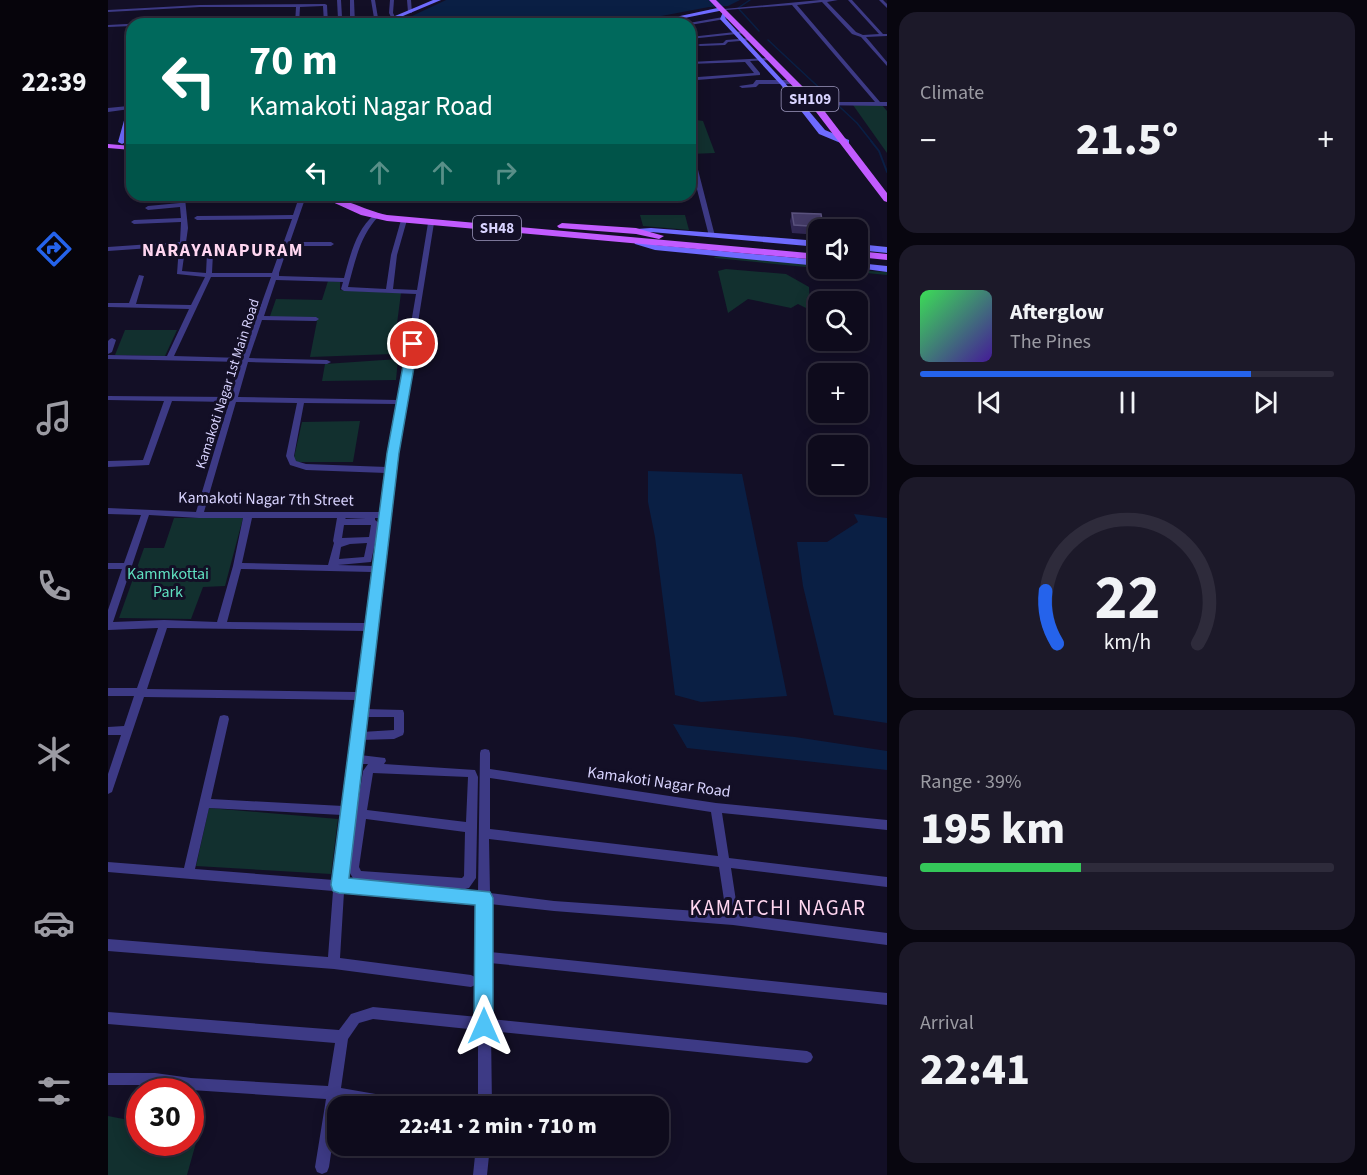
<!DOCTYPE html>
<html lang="en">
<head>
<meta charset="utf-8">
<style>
	body { margin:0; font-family:"Source Sans 3",sans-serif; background:#1c1929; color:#f1f3f6; height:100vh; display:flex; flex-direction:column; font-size:22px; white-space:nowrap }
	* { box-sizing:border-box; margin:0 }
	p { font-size:20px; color:#9b9ba3 }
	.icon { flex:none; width:33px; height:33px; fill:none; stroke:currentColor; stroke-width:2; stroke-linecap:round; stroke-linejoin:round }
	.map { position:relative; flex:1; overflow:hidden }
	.drawer { display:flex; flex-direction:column; gap:12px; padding:12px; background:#08060f; width:480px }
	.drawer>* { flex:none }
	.top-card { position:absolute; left:18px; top:18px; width:570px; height:183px; border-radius:18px; box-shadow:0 3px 15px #0003,0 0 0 2px #2e2b3b; background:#00695c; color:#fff; overflow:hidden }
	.tools { position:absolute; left:700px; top:219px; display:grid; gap:12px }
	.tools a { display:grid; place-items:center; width:60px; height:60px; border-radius:12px; background:#0e0b1c; box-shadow:0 3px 15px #0003,0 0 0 2px #2e2b3b; font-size:30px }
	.speed { position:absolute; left:18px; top:1078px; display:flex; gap:12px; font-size:30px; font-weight:700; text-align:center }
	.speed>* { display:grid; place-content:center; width:78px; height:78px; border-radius:50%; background:#0e0b1c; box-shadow:0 3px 15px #0003,0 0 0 2px #2e2b3b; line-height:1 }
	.speed .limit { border:9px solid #d22; background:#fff; color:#111 }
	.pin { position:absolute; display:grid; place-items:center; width:51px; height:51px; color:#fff; margin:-26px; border:3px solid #fff; border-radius:50%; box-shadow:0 2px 6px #0007 }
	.me { position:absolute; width:66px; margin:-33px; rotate:0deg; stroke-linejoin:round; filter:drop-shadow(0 0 4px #0008) }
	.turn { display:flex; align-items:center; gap:21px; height:126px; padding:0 24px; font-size:27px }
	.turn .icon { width:78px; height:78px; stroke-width:2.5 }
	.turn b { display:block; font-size:42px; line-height:51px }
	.lanes { display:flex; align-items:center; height:57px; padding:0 24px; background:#0003; justify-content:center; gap:30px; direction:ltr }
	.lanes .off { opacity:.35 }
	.big { font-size:45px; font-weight:800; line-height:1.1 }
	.drawer .widget { flex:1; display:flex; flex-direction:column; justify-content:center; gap:9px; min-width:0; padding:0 21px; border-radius:18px; background:#1c1929 }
	.drawer .dial { align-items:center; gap:0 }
	.dial svg { height:156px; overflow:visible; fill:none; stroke:#2e2b3b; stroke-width:7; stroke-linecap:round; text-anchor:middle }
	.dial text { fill:#f1f3f6; stroke:none }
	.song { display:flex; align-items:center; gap:18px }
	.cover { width:72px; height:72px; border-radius:9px; background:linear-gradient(135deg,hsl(130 70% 55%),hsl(260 70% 35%)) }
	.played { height:6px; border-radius:3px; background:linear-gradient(90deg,#2563eb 80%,#2e2b3b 80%) }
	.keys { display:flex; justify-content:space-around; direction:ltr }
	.heat { display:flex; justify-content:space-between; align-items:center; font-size:33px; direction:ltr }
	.charge { height:9px; border-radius:4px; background:linear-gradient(90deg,#34c759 39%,#2e2b3b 0) }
	.trip { position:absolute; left:219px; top:1096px; width:342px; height:60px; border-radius:18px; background:#0e0b1c; box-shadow:0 3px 15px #0003,0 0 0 2px #2e2b3b; font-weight:800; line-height:60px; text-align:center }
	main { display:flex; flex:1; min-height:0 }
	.menu { display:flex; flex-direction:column; width:108px; justify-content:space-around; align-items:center; background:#06040b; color:#9b9ba3 }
	.menu .icon { width:42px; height:42px }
	.menu .on { color:#2563eb }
	.menu b { font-size:27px; color:#f1f3f6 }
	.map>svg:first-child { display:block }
</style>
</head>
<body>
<main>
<nav class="menu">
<b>22:39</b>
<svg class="icon on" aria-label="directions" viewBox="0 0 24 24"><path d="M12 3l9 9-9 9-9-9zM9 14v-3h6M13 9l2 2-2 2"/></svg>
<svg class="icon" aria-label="music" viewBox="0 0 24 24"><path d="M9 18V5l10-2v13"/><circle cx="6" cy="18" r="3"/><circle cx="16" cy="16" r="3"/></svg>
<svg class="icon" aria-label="phone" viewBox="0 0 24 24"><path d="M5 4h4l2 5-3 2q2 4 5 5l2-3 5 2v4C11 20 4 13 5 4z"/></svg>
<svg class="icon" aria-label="climate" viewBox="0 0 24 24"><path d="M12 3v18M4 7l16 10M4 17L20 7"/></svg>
<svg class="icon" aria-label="car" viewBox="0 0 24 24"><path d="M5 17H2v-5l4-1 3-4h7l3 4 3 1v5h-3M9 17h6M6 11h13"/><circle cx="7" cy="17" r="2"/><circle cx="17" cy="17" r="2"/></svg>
<svg class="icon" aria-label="filters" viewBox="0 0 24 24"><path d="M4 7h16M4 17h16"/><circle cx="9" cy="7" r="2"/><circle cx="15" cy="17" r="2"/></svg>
</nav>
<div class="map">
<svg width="779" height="1175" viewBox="0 0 779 1175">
	<rect width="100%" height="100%" fill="#130f26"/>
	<path fill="#12302f" d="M745,105H774L779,111V153Z
		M582,119L595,121L607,153L582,154Z
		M532,215H577L581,230L535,226Z
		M619,256L711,265V268L779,272V275L607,258L606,257Z
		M618,269L678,274L701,287L702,310L690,304L683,308L640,299L620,313L610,271Z
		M220,281L232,282V290L293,293L285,354L202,357L209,321L161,319L168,299L214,300Z
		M17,330H69L57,356L7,355Z
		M290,359L288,380L214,381L217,364Z
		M252,421L245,462H185L194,422Z
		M66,518H135L117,586L95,587L83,619L11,618L36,548H56Z
		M101,808L230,819L223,874L88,866Z
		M0,1116L31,1122L32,1143H82L83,1131L91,1132L79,1175H0Z"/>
	<path fill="#0a1f44" d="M338,0H632L620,6L601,7L511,24H287Z
		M540,471L634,474L679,696L593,702L567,695L547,537L540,502Z
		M746,514L779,518V723L726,715L695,586L689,542H719L750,522Z
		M565,724L687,737L779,751V770L579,748Z"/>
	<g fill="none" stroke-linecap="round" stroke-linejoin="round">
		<path stroke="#0a1f44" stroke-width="1.5" d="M642,0L630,8L651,31
			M660,40L749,123L764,142"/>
		<path stroke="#0a1f44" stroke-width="2" d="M763,141L771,151L779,172"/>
		<path fill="#3d3a85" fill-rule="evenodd" d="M229,0H233L234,17H242V0H246L247,24H243V19H230Z
			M263,0H267L271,24H267Z
			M282,0H286L285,13L288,19H284L281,13Z
			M299,0H303L304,13L300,12Z
			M712,0H730L719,2L748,32L755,35L771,34L740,0H744L775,34H779V36L758,37L779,62V66L753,37L744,34L714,2L689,5L772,102H779V106L704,105V103L706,102H767L684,5L618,10L616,9Z
			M771,0H775L779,4V8Z
			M217,4L219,5L220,24H216L215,6L192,7L191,24H187L188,7H92L0,12V10L92,5Z
			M621,16L623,18L582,25L575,24Z
			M91,17H112L114,18L112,19H89Z
			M91,20L93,22L24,24V26L0,27V25Z
			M636,31L638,33L582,39V37Z
			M642,38L644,40L620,42L617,45L592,46L590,45L592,44L615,43L618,40Z
			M661,58H663V60L642,61L652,73V75L589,80L586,77H582V75H589L590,77L646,73L637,62L582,64V62Z
			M648,80H685L688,82L685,84H651L648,87L634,88L631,86L645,84Z
			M20,106L22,107V109L0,112V108Z
			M585,160L588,162L607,236L606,237L601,236L582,162Z
			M71,195H102L99,197L77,198L80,228L74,271L98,273L99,253L102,251L105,253L104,273H164L173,248H118L115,246L118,244H175L184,219L89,220L86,218L89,216L185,215L190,200L132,198L130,197V195L193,196L201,195L197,199L182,242H223L226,244L223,246H180L171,273V276L236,278C242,256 248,230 266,215H270L271,216C252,235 247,262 240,287L278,289L283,255L293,220L296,218L299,220L289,255L285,289L309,290L320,223L323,221L326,223L289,453L259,694L260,696L258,699L257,709L295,710L296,713V732L295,735L286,739L253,740L252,755L277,758L278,761L276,764L367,770L370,777L368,878L361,888L357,889L250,881L246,880L239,868L247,817H245L237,881L370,892L372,753L373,750L377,749L381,750L382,753V769L608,803L779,820V830L614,813L621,858L779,877V887L623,868L630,914L779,933V945L625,925L446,911L382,904V952L779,993V1005L382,963L383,1019L699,1051L703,1053L705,1057L703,1061L699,1063L383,1031L384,1107H370V1030L265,1019L251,1023L240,1039L233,1088L302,1100L307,1102L309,1107H267L231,1100L221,1167L219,1172L214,1174L209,1172L207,1167L218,1099L83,1090L47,1085H0V1073H47L83,1078L220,1086L227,1043L0,1024V1012L231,1030L243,1014L265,1007L370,1017V903L236,892L232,958L363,975L367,977L369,981L367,985L363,987L226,969L0,951V939L220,957L225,891L0,872V862L76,868L111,719L112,716L116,715L120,716L121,719L103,799L235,806L248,700L36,697L5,789L4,792L0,794V774L13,735H0V727L16,726L26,696H0V688H29L50,628L0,630V610L14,569H0V563H16L33,515L0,514V508L88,512L121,402L64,401L41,465L0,467V461L35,460L56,401L0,400V396L122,397L133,362L0,359V355L59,356L81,309L0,307V303H21L31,275L36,276L28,304L83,305L97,277L69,274L71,246L0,251V247L72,242L73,222L26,224L23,222L26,220L73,218L72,207L40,210L37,208L40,206L72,203L71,200L55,201L52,199L55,197L71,196ZM103,277H163L134,358L66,356ZM168,280L235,282L233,289L236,291L308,294L290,400L130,397L140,362L219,364L223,362L219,360L141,358L154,320L208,321L211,319L208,317L156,316ZM128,402L189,403L178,456L182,465L198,470L278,473L273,512H96ZM196,403L289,404L279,467L198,464L188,461L186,456ZM41,515L91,518H135L125,566L109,622L56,620L5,622ZM144,518H229L225,541L226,543L220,565L134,563ZM238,518H258L237,519ZM267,518H272L271,525V523L267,520ZM236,525H263L261,537L234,538ZM259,543L256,557L231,559L233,547L242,544ZM267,543H269L265,566L230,565L263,562ZM133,569L264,572L257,623L119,622ZM59,628L257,631L249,692L39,689ZM256,717H286V730L254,732ZM251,764H260L255,771L249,808L246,807ZM265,773L360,777L358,822L259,810ZM382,778L603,812L610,856L382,829ZM101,808L234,815L226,880L87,869ZM258,819L357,832L356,876L354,878L253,871L251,867ZM381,839L611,867L618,913L446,901L382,893Z
			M244,195H251L245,200H241L240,199Z
			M4,338L8,340L4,352L0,354V341L2,339Z
			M368,1146H382L379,1175H365Z"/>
		<path fill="#6f6bff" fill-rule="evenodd" d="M325,0H333L276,24H268Z
			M614,7L616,10L547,24H535Z
			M615,12H619L617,18L677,83L717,130L741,140V144H735L711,134L673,85L612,19Z
			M24,91C24,108 23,124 18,142L14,144L10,142L17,117L16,97Z
			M543,228L711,241V247L543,232L528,233L524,231L528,229Z
			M530,239L548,245L711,260V266L547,250L527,244L526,242Z
			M750,244L779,247V253L750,250Z
			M750,263L779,266V272L750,268Z"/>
		<path fill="#c25bff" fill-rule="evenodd" d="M601,0H608L708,100L779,193V202L776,201L702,104Z
			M0,144L24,146V150L0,148Z
			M209,195C232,195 255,210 279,215L711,254V260L279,221L253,215Z
			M454,223L528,228L556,236L551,239L528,234L451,228L449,226Z
			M750,251L779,254V260L750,257Z"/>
	</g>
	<path fill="#312854" d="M684,213L715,227V230H711V235L684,233L682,221Z"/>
	<path fill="#433a66" stroke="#5a527e" stroke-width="1.5" d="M684,213L713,214L715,227L686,225Z"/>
	<path fill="#4fc3f7" stroke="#337fa1" stroke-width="1.5" d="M305,341L310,344L291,453L241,878L382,892L385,898V1026L382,1033L376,1036L369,1033L366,1026L367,905L231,893L225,891L223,885L279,453L299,344Z"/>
	<g text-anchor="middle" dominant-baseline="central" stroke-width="6" stroke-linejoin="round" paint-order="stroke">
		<g font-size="14" fill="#d9d4ff" stroke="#130f26">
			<text transform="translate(120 384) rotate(-72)">Kamakoti Nagar 1st Main Road</text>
		</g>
		<g fill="#130f26" stroke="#9e99be" stroke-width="1.5">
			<rect x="673.5" y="87" width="57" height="24" rx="4.5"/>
			<rect x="365" y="216" width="48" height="24" rx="4.5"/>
		</g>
		<g font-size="15" font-weight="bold" fill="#d9d4ff">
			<text x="702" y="99">SH109</text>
			<text x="389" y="228">SH48</text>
		</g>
		<g font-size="16" fill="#d9d4ff" stroke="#130f26">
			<text transform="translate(158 499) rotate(1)">Kamakoti Nagar 7th Street</text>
			<text transform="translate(551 782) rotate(8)">Kamakoti Nagar Road</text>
		</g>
		<g font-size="16" fill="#5fe0c0" stroke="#130f26">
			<text x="60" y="574">Kammkottai<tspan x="60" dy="18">Park</tspan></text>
		</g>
		<g font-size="18" font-weight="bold" letter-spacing="1.5" fill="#ffd6f0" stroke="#130f26">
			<text x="115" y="250">NARAYANAPURAM</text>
		</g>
		<g font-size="21" letter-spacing="1.5" fill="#ffd6f0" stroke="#130f26">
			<text x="670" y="908">KAMATCHI NAGAR</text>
		</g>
	</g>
</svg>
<div class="tools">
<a><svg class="icon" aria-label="sound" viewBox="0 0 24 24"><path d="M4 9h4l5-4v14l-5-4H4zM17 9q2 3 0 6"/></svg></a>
<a><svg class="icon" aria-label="search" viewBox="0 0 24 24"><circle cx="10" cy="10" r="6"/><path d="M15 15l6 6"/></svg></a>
<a>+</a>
<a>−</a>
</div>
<div class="speed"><div class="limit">30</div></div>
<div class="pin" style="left:305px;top:344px;background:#d93025"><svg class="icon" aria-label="arrive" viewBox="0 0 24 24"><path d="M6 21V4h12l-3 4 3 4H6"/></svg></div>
<svg class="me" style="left:376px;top:1026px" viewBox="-20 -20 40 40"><path d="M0-17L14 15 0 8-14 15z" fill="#4fc3f7" stroke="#fff" stroke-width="4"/></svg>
<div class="trip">22:41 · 2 min · 710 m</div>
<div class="top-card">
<div class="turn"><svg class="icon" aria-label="left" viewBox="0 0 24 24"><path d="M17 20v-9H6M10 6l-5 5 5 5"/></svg><div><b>70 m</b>Kamakoti Nagar Road</div></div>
<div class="lanes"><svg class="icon" aria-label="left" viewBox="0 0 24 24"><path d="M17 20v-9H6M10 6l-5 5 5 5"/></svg><svg class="icon off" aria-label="ahead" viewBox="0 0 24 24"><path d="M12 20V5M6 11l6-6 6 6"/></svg><svg class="icon off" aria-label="ahead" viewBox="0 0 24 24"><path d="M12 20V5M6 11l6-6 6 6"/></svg><svg class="icon off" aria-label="right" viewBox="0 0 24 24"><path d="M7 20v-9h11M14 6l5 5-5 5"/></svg></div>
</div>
</div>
<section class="drawer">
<div class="widget"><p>Climate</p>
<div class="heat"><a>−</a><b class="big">21.5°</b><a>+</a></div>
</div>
<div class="widget">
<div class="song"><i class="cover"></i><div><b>Afterglow</b><p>The Pines</p></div></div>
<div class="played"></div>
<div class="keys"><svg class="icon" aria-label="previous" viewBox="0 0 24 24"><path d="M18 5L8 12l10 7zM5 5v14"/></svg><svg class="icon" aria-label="pause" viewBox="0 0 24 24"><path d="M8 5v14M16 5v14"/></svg><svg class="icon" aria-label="next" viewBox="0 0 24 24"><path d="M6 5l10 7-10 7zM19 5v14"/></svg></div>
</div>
<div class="widget dial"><svg viewBox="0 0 100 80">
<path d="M14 69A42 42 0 1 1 86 69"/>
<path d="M14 69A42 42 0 0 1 8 42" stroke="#2563eb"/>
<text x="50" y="56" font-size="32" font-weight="700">22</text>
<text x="50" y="72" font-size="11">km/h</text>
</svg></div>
<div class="widget"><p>Range · 39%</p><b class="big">195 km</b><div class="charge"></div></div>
<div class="widget"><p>Arrival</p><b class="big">22:41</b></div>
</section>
</main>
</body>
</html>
